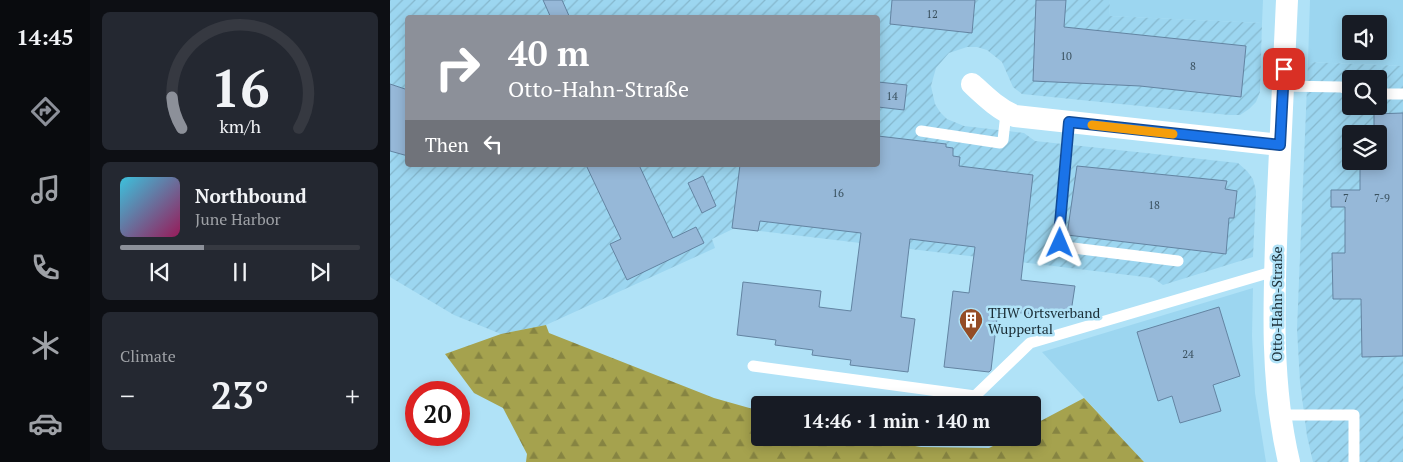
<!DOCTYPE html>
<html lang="en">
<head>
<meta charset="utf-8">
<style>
	body { margin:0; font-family:"PT Serif",serif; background:#242831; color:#f1f3f6; height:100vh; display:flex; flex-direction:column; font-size:19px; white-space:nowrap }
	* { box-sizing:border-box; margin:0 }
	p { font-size:16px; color:#9ea1a6 }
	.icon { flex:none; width:28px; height:28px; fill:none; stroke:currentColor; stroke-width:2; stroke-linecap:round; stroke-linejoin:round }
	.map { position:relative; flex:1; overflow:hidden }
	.panel { display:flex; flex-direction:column; gap:12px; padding:12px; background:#0d0f14; width:300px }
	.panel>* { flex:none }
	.top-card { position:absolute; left:15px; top:15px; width:475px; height:152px; border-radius:5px; box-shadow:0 2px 12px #0003; background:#8c9099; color:#fff; overflow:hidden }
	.controls { position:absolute; left:952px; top:15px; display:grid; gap:10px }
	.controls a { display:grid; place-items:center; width:45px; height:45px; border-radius:5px; background:#171b24; box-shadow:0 2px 12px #0003; font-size:25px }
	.speed { position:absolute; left:15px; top:381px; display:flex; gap:10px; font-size:25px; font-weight:700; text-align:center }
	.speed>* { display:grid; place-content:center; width:65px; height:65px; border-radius:50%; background:#171b24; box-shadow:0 2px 12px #0003; line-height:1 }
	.speed .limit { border:8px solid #d22; background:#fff; color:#111 }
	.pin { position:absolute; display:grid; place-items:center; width:42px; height:42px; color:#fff; margin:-21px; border-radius:10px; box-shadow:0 2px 8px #0006 }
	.me { position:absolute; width:55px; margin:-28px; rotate:1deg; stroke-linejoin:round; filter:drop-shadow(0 0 4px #0008) }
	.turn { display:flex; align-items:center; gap:18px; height:105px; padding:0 20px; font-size:22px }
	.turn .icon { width:65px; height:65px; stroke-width:2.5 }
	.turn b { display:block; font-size:35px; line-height:42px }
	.then { display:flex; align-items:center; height:48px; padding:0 20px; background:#0003; gap:10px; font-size:19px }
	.big { font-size:38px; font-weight:600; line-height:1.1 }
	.panel .tile { flex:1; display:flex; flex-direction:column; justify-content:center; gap:8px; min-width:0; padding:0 18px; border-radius:8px; background:#242831 }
	.panel .dial { align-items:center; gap:0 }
	.dial svg { height:130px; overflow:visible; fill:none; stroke:#363941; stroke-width:7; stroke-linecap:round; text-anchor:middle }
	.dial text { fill:#f1f3f6; stroke:none }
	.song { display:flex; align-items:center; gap:15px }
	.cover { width:60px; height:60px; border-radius:8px; background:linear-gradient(135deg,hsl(190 70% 55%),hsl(330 70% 35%)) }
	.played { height:5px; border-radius:2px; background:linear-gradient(90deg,#8c9099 35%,#363941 35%) }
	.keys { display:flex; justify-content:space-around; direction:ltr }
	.heat { display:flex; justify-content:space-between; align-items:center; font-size:28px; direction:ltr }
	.trip { position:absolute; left:361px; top:396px; width:290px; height:50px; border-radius:5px; background:#171b24; box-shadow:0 2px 12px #0003; font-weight:600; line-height:50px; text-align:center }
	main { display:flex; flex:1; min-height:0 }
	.tabs { display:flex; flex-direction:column; width:90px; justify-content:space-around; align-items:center; background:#090b0e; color:#9ea1a6 }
	.tabs .icon { width:35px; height:35px }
	.tabs .current { color:#8c9099 }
	.tabs b { font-size:22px; color:#f1f3f6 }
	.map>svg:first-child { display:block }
</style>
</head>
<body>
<main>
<nav class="tabs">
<b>14:45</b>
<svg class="icon current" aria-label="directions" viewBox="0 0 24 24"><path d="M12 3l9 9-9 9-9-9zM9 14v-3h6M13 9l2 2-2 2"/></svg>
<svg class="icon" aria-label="music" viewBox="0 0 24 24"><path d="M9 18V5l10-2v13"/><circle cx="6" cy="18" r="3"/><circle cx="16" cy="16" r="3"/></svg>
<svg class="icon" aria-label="phone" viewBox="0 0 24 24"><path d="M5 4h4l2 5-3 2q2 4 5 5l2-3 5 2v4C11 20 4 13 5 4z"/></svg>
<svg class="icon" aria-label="climate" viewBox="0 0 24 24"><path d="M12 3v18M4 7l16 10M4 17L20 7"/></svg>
<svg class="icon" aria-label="car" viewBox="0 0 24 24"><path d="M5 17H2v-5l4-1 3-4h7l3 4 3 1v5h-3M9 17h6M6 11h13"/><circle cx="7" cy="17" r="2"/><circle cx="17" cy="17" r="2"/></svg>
</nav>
<section class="panel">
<div class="tile dial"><svg viewBox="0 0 100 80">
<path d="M14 69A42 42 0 1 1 86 69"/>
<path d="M14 69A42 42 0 0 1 8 50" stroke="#8c9099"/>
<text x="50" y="56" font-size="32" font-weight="700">16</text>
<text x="50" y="72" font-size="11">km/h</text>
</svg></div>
<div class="tile">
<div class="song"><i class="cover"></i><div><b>Northbound</b><p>June Harbor</p></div></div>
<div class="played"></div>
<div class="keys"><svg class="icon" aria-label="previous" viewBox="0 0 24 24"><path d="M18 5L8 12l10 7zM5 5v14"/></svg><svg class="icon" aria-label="pause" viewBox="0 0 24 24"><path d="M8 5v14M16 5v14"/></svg><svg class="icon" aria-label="next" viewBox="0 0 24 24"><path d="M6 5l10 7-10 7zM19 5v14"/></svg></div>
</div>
<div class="tile"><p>Climate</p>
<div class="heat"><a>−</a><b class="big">23°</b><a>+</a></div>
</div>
</section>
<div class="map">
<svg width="1013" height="462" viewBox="0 0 1013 462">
	<defs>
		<pattern id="industrial-furrows" width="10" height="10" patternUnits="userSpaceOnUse" patternTransform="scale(1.25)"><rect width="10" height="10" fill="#9cd6f0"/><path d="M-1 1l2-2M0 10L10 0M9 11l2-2" fill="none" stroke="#86b8ce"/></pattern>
		<pattern id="forest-firs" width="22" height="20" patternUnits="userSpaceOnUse" patternTransform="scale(1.25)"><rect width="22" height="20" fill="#a5a24e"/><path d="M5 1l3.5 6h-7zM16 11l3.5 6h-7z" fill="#868442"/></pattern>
	</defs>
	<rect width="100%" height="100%" fill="#b0e2f7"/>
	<path fill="#9cd6f0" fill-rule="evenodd" d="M720,0H873L872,23L719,16Z
		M920,0H1013V66L918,62ZM961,24H989V51H961Z
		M863,288L862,336L865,393L876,462H754L652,352Z"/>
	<path fill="url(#industrial-furrows)" fill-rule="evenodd" d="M0,0H720L719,16L872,23L870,92L866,102L859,109L850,115H839L632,94L623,87L612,62L597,50L587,47H577L559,53L546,68L541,86L545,104L550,112L557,119L574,126L634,133L645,141L848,163L857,171L863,179L866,191L863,257L773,285L763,278L345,228L322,239L325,248L156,325L111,334L64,315L0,277ZM18,18H488V165H18Z
		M918,62L1013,66V462H923L917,436L910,382L907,329ZM961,79H989V106H961ZM961,134H989V161H961Z"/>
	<path fill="url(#forest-firs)" d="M156,325L159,333L324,398L370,411V438H477L531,447L599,448L619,438H642L643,425L694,398L754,462H136L137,454L113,408L84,393L55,354L111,334Z"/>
	<path fill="#96b8d8" stroke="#6384a2" d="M153,0H172L180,18H161Z
		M502,0H585L582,33L500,24Z
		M646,0H676L674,27L856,46L851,97L750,86L643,81Z
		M488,82L517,85L514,110L488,107Z
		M0,84L18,90V156L0,151Z
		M1013,113V356L972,357L971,299H943L942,253H955V207H941V190H970V161H989V134H984V114Z
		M488,136L556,144V147L563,148V156L570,157L569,166L643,175L631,280L685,286L681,312L657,309L656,316L608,310L601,370L599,372L554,367L563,291L579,293L585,247L520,239L511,317L525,319L518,372L460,365L461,360L422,355L423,350L385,345L386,340L347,335L353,282L431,291L429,307L461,311L471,233L370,221L368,231L342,228L350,165H488Z
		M196,165H249L283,238L306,227L314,243L237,280L220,244L231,239Z
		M687,166L837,181L835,189L847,191L844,218H839L836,254L677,235Z
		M313,176L326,206L312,213L298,183Z
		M829,307L850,376L823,385L831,411L790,423L782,396L768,401L747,332Z"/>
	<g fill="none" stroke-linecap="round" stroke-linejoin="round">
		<path stroke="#fff" stroke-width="11" d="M893,86L951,87L961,90
			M989,94H1013
			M679,122L669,235L670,243L675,247L788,261
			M531,131L610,143L613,140L616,113
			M363,366L585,396L640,343L885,271
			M891,415H964V462"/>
		<path stroke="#fff" stroke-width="22" d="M897,0C894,72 890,144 887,216C884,298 880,382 899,462
			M582,84C595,96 608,109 625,116L890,145"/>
	</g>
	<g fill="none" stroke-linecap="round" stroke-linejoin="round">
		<g stroke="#114b97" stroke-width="12">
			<path id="route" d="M670,243L669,235L679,122L890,145L894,69"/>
		</g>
		<use href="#route" stroke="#1a73e8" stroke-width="9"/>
		<path stroke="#f59e0b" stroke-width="9" d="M702,125L783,134"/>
	</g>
	<defs>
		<g id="building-pin" transform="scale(1.25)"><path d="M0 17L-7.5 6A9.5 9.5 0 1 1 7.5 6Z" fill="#944d27" stroke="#b0e2f7"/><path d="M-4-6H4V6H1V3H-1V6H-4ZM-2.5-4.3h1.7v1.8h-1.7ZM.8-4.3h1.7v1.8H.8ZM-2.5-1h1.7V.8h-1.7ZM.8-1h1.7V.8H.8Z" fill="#fff"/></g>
	</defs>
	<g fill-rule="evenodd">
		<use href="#building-pin" x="581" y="320"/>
	</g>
	<g text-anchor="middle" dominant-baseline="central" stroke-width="5" stroke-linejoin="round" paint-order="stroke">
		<g font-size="11" fill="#39505e">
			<text x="542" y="14">12</text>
			<text x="676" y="56">10</text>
			<text x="803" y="66">8</text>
			<text x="502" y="96">14</text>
			<text x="448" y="193">16</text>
			<text x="956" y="198">7</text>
			<text x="992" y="198">7-9</text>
			<text x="764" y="205">18</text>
			<text x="798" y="354">24</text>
		</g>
		<g font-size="14" fill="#1a2d36" stroke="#b0e2f7">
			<text transform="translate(886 304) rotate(-90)">Otto-Hahn-Straße</text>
		</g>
		<g font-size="14" fill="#1a2d36" stroke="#b0e2f7" text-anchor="start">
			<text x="598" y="312">THW Ortsverband<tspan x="598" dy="16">Wuppertal</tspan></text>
		</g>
	</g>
</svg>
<div class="controls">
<a><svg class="icon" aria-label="sound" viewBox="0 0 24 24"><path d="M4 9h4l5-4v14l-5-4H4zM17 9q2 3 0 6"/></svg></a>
<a><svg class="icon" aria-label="search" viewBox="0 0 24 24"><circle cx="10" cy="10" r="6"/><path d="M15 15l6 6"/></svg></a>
<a><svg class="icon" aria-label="layers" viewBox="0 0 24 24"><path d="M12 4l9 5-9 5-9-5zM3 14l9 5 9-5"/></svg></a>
</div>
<div class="speed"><div class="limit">20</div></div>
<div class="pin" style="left:894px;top:69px;background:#d93025"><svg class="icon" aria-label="arrive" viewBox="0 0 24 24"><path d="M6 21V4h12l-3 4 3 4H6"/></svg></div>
<svg class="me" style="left:670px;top:243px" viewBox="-20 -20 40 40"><path d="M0-17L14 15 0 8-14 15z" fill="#1a73e8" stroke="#fff" stroke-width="4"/></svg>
<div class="trip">14:46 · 1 min · 140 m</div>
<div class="top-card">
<div class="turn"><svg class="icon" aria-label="right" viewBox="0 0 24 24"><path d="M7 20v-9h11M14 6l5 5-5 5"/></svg><div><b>40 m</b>Otto-Hahn-Straße</div></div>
<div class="then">Then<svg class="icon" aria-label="left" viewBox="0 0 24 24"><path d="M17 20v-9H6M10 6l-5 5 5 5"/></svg></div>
</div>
</div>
</main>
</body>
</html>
